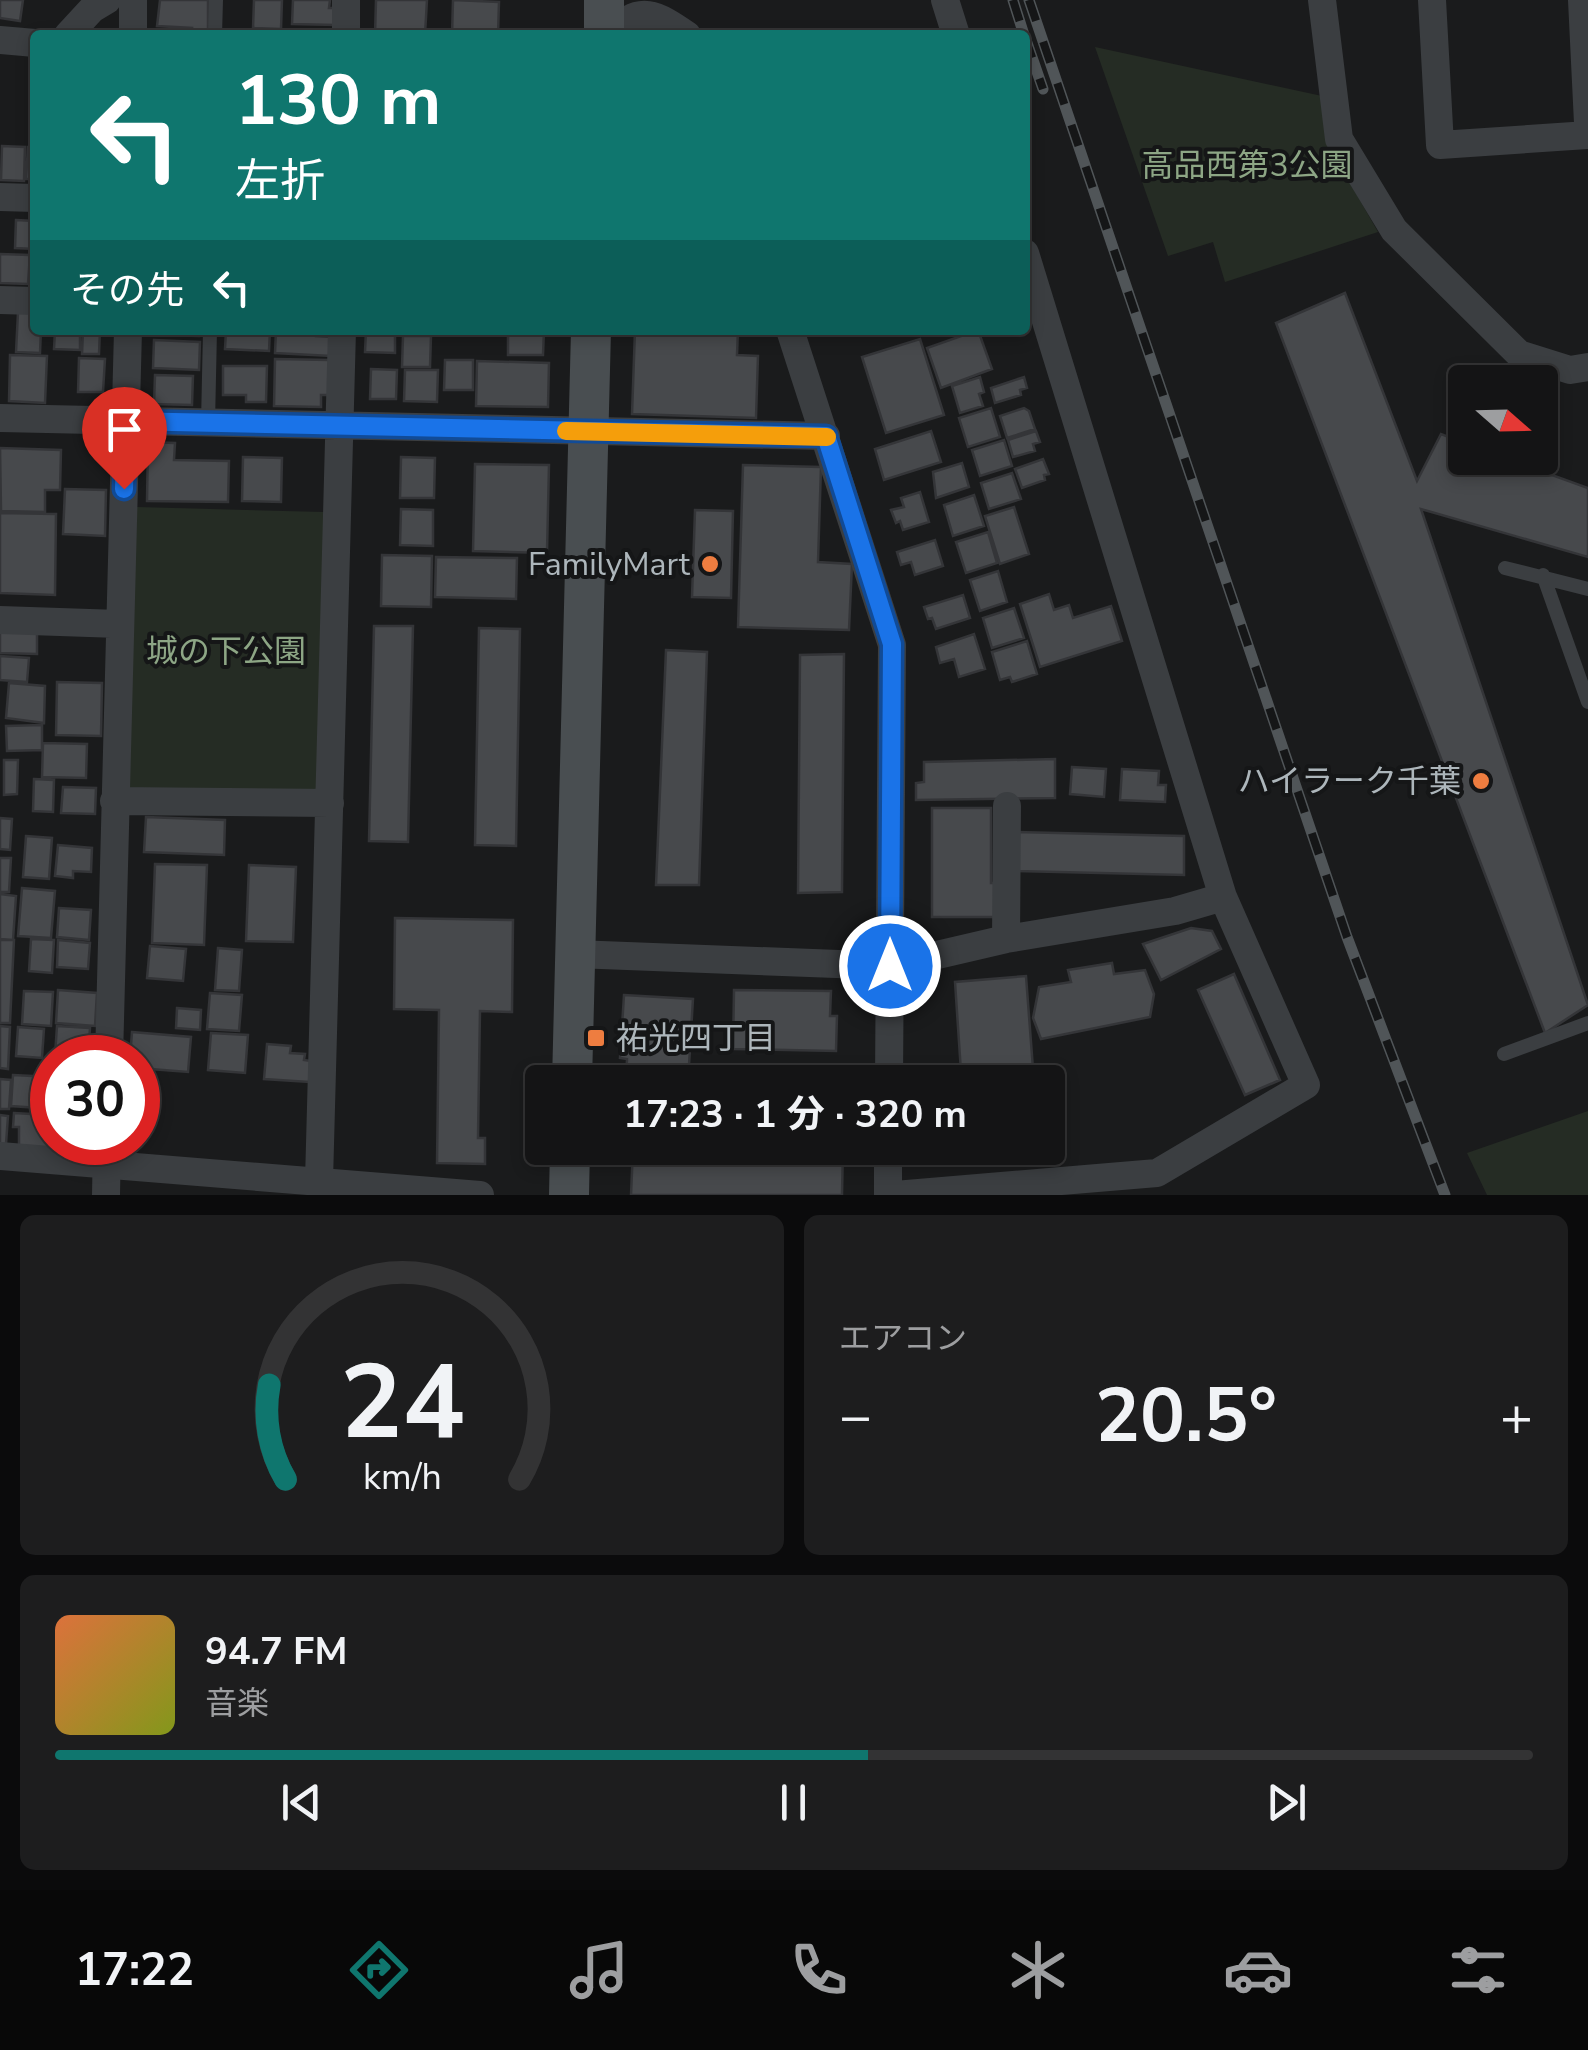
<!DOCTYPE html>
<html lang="ja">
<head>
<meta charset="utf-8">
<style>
	body { margin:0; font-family:"Nunito Sans","Noto Sans JP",sans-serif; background:#1d1d1e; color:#f1f3f6; height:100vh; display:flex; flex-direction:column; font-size:38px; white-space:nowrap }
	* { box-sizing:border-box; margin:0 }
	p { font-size:32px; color:#9d9ea0 }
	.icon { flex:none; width:55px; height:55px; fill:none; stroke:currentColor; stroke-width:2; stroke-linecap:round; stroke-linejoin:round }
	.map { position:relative; height:1195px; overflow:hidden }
	.panel { display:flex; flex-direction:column; gap:20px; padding:20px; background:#0b0b0c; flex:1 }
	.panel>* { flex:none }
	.guide { position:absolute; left:30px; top:30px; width:1000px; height:305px; border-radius:10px; box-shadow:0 5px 15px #0003,0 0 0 2px #333334; background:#0f766e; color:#fff; overflow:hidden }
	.needle { width:65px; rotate:110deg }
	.tools { position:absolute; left:1448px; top:365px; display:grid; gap:20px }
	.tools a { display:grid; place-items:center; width:110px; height:110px; border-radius:10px; background:#141415; box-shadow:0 5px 15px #0003,0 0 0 2px #333334; font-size:50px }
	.speed { position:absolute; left:30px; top:1035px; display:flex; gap:20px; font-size:50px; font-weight:700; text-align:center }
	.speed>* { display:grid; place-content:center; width:130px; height:130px; border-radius:50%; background:#141415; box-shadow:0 5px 15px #0003,0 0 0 2px #333334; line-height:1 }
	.speed .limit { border:15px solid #d22; background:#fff; color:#111 }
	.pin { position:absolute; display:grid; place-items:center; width:85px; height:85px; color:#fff; margin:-102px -42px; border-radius:50% 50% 50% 0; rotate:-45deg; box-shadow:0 0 10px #0007 }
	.pin .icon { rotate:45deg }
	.me { position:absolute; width:110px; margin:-55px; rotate:0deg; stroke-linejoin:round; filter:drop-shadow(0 0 8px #0008) }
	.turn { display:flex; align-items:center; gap:35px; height:210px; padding:0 40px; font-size:45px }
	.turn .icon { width:130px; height:130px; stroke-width:2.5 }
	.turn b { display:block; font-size:70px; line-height:85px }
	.then { display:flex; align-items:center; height:95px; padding:0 40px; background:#0003; gap:20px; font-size:38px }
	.big { font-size:75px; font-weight:700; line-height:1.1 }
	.panel .widget { flex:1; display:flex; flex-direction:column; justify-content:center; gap:15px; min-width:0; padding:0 35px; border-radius:15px; background:#1d1d1e }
	.panel .dial { align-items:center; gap:0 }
	.dial svg { height:260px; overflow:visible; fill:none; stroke:#333334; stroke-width:7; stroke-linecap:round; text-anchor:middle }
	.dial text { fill:#f1f3f6; stroke:none }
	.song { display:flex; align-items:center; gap:30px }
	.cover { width:120px; height:120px; border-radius:15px; background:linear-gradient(135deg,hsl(20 70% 55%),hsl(70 70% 35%)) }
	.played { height:10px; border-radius:5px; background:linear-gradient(90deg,#0f766e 55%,#333334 55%) }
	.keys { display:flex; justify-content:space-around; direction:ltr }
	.heat { display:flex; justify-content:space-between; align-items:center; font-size:55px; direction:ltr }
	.panel .tiles { flex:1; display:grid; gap:20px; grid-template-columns:1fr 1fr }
	.widget:last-child { grid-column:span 2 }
	.trip { position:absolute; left:525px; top:1065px; width:540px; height:100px; border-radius:10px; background:#141415; box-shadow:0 5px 15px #0003,0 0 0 2px #333334; font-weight:700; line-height:100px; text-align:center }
	.dock { display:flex; height:160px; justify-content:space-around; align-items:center; background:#080808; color:#9d9ea0 }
	.dock .icon { width:70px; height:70px }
	.dock .on { color:#0f766e }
	.dock b { font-size:45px; color:#f1f3f6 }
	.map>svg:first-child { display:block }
</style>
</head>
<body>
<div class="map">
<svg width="1588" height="1195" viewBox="0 0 1588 1195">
	<rect width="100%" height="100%" fill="#1a1b1c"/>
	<path fill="#252c24" d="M1095,47L1322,96L1329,146L1378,232L1225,282L1213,242L1168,256Z
		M137,507L324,512L317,790L126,789Z
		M1588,1111V1195H1487L1467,1153Z"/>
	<path fill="#47494c" stroke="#343538" stroke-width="2.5" d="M0,0H23L20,21L0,18Z
		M160,0H208V35L191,34L192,28L157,26Z
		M254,0H282L281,29L253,28Z
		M293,0H330L329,8H337L336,25L292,24Z
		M376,0H427L425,35H375Z
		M453,0L499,2L498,35H452Z
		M245,30L280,31V35H245Z
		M2,146L25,147L24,181L1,180Z
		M28,147H35V179H26Z
		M16,220L35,221V249L15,248Z
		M0,254L30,255L28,284L0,283Z
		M1345,293L1417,481L1441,434L1465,443V458H1505L1588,488V557L1421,509L1588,1005L1545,1033L1276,323Z
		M18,312L35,313V330H41L40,353L16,352Z
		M55,330H80V350L54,349Z
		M83,330H100L99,354H82Z
		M160,330H199V336L160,335Z
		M226,330H270L269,351L225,349Z
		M276,330H316V336L332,337L331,356L275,353Z
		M366,330H395V353L365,352Z
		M411,330H441V334L411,333Z
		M508,330H544L543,355H508Z
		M635,330H738L737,355L758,356L756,418L632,414Z
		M978,330L992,369L941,388L927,348Z
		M403,336H431L430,367H402Z
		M920,339L944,415L886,433L862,357Z
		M154,340L200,342L199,370L153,368Z
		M10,355L47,356L45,403L9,401Z
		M79,358L105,359L103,392H78Z
		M275,359L330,360L329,395H321V407L274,406Z
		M445,360H473V390H444Z
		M477,361L549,363L548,407L476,406Z
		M223,366H267L266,402H246V395H223Z
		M371,369L397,370L396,399H370Z
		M405,370H438L437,402L404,401Z
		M155,375L193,376L192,405L154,404Z
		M980,377L984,392L979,394L983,406L960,413L952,386Z
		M1024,377L1027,388L1020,390L1021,395L995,403L991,388Z
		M991,408L1000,437L968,447L959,418Z
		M1024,408L1029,411L1035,429L1007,438L1000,416Z
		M931,431L941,462L884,480L875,449Z
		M1036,431L1040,442L1033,444L1035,451L1013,457L1008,440Z
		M1004,440L1012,466L980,476L972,450Z
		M148,442L175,443L174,460L229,461L228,502L147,501Z
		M0,448L61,450L60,490H45V512L1,511Z
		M243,457L282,458L281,502L242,501Z
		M401,457L435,458L434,498H400Z
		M1043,459L1049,474L1044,475L1045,480L1022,488L1015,469Z
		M962,463L969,487L936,498L933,472Z
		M475,464L549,465L547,553L473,551Z
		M743,465L821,467L818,562L852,564L849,630L738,627Z
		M1012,473L1021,499L989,509L981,483Z
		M65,489L106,490L105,536L63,534Z
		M920,492L929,522L903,530L900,521L896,523L891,510L904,507L901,498Z
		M974,495L984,526L953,536L944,505Z
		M1014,507L1029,554L1000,564L985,516Z
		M401,509L433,510V546L400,545Z
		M695,510L733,511L731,598L692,597Z
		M0,513L56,514L55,595L0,593Z
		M988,532L997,563L966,573L956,542Z
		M935,540L943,566L915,575L911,562L901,565L897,552Z
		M382,555L432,556L431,607L381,606Z
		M436,557L517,558L516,599L435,597Z
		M998,571L1007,602L980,611L970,580Z
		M1049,594L1054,610L1069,605L1073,618L1111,606L1122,641L1040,667L1020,604Z
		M963,595L970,618L936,629L932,618L928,619L924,607Z
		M1014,608L1024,638L992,648L983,618Z
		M374,626H413L408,842L369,841Z
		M0,628L37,629V654L0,653Z
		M479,628L520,629L516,846L475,845Z
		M974,634L985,669L959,677L954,659L940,663L936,647Z
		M1027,641L1037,674L1012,682L1010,677L1000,680L992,652Z
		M666,650L707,652L699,885H656Z
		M844,654L842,892L798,893L800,655Z
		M0,656L29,658L27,682L0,680Z
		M57,682L102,683L101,736L56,735Z
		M9,683L45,686L44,723L6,718Z
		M42,725V750L7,751L6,726Z
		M43,743L87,744L86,778L42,777Z
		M1055,759V798L916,800V783L924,782V762Z
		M4,760H18L17,794L4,795Z
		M1072,767L1106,769L1104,797L1070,794Z
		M1122,769L1159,771L1158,785H1166L1165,802L1120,800Z
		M34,779L54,780L53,812L33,811Z
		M63,787L96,788L95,814L61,813Z
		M932,808H991V883H996V917H932Z
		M146,817L225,820L224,855L144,852Z
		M0,818L12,819L10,850L0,849Z
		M1016,832L1184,836V875L1015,871Z
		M26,836L52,838L49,879L23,877Z
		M58,845L92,848L91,872L73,871V878L55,876Z
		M0,858H11L9,892H0Z
		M155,864L207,865L204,945L152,943Z
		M249,865L296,867L293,942L246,941Z
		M22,888L55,891L51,938L18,936Z
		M0,894L16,896L13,940L0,939Z
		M59,908L91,910L89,940L57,937Z
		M395,918L513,920L512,1012L480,1011L478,1138H485V1164L437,1163L439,1010L394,1009Z
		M1191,928L1212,931L1221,949L1161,980L1143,944Z
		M31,939L54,940L52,973L29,971Z
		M0,940H14L10,1023H0Z
		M58,940L90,943L88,969L57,967Z
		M150,946L186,949L183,981L147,978Z
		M218,948L242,950L239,991L215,990Z
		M1112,963L1114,974L1145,970L1154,994L1150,1017L1041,1039L1033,1018L1039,987L1071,982L1068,970Z
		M1234,974L1280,1080L1245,1095L1198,990Z
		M1026,976L1034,1082H966V1072H961L955,982Z
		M58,990L97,993L95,1026L56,1023Z
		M734,990L831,991L830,1016H837L836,1051L733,1049Z
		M24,991L53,992L51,1026L22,1024Z
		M210,993L242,995L239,1031L207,1029Z
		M624,995L693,999L688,1082H626L627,1059L620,1058Z
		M177,1008L201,1010L200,1030L176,1028Z
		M0,1026L10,1027L8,1069L0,1068Z
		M57,1026L90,1028L88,1057L55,1055Z
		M18,1027L44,1029L42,1058L16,1056Z
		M132,1032L191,1037L188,1072L138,1068V1058H130Z
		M211,1033L248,1035L245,1073L208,1070Z
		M267,1044L291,1046L290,1053L305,1054L304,1060L311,1061L309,1082L264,1079Z
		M13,1075L52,1077V1109L11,1106Z
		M0,1079L11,1080L9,1109H0Z
		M14,1113L49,1115L48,1148L19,1147V1127H13Z
		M0,1115L8,1116L6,1144H0Z
		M633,1148H843L842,1195H631Z"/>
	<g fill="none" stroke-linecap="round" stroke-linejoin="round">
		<path stroke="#3b3e41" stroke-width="14" d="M215,35L216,0
			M208,423L210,330
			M1505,568L1588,589
			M1543,575L1588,702
			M1504,1054L1588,1023"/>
		<path stroke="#3b3e41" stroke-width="28" d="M945,0L956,35
			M1322,0L1339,139L1394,230L1519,354L1570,370L1588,367
			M1432,0L1440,145L1588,135
			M1582,0L1588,123
			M68,35L92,9L107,0
			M133,35V0
			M346,35V0
			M612,35C638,2 658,15 687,35
			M0,40L35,43
			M0,197L35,198
			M1025,253L1223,897
			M0,300L35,301
			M790,330L892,645L889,1082
			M0,418L826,436
			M0,620L119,624
			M114,801L330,803
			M1006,939L1007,806
			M575,954L890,966L1006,939L1175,911L1223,897L1306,1085L1157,1173L895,1195
			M109,1058L128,330
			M0,1156L480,1195
			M319,1181L342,330
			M106,1195L107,1142
			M888,1195V1148"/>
		<path stroke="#494e51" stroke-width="40" d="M604,0V35
			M572,1082L591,330
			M569,1195L570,1148"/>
		<g stroke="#505558" stroke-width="11">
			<path id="rail" d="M1013,0L1024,35
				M1029,0L1347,937L1445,1195
				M1025,37L1043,89"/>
		</g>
		<use href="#rail" stroke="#151617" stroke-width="8" stroke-dasharray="22" stroke-linecap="butt"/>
	</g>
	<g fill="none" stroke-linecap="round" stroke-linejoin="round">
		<g stroke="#114b97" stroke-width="25">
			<path id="route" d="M124,489L126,421L826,436L892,644L890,966"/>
		</g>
		<use href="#route" stroke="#1a73e8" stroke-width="18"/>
		<path stroke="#f59e0b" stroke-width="18" d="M566,431L827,437"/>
	</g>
	<g fill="#ee7d40" stroke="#151617" stroke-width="4">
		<circle cx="710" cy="564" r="10"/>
		<circle cx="1481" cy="781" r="10"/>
		<rect x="586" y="1028" width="20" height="20" rx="5"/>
	</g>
	<g text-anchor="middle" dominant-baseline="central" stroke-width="8" stroke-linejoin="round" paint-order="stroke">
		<g font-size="32" fill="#8da685" stroke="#151617">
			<text x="1247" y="165">高品西第3公園</text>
			<text x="226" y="651">城の下公園</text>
		</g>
		<g font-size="32" fill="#adb6bb" stroke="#151617" text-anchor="end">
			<text x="690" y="564">FamilyMart</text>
			<text x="1461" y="781">ハイラーク千葉</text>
			<text x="616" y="1038" text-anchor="start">祐光四丁目</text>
		</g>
	</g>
</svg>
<div class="tools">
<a><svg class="needle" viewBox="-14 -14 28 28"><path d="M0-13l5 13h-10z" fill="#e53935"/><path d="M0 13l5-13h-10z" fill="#9d9ea0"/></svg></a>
</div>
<div class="speed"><div class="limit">30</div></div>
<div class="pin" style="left:124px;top:489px;background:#d93025"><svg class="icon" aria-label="arrive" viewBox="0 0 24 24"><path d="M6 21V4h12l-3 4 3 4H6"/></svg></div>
<svg class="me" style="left:890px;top:966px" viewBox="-20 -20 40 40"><circle r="17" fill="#1a73e8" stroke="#fff" stroke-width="3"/><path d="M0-11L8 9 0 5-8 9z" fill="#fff"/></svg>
<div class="trip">17:23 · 1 分 · 320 m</div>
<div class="guide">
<div class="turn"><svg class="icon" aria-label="left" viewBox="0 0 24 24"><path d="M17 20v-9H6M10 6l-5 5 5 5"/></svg><div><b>130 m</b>左折</div></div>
<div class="then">その先<svg class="icon" aria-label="left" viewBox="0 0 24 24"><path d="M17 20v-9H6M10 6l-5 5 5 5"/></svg></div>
</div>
</div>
<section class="panel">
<div class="tiles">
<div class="widget dial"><svg viewBox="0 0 100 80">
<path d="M14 69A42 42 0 1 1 86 69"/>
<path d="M14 69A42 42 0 0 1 9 40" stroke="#0f766e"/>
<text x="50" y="56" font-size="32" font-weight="700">24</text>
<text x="50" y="72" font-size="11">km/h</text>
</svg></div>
<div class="widget"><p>エアコン</p>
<div class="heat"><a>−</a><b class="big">20.5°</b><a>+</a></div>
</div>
<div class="widget">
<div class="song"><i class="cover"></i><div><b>94.7 FM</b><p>音楽</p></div></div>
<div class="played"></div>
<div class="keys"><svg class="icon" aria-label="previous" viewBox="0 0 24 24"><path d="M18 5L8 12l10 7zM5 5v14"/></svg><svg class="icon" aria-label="pause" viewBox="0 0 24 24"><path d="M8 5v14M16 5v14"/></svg><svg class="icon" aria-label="next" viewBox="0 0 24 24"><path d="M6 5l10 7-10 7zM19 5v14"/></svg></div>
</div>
</div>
</section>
<nav class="dock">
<b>17:22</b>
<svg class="icon on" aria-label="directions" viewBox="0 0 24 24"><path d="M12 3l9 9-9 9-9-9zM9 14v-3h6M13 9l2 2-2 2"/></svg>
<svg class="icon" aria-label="music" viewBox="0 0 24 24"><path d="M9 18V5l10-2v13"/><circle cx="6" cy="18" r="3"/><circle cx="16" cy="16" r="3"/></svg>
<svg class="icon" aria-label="phone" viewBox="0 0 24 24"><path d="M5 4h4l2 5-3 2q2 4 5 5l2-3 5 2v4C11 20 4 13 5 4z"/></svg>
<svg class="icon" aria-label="climate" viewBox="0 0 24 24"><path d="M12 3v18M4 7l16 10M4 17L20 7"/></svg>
<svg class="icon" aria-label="car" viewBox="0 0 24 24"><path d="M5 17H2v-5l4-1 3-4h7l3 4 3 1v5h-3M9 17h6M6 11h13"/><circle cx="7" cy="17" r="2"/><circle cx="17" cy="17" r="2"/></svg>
<svg class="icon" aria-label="filters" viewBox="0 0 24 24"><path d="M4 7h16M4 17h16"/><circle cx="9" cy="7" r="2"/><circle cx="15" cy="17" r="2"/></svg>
</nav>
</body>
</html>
